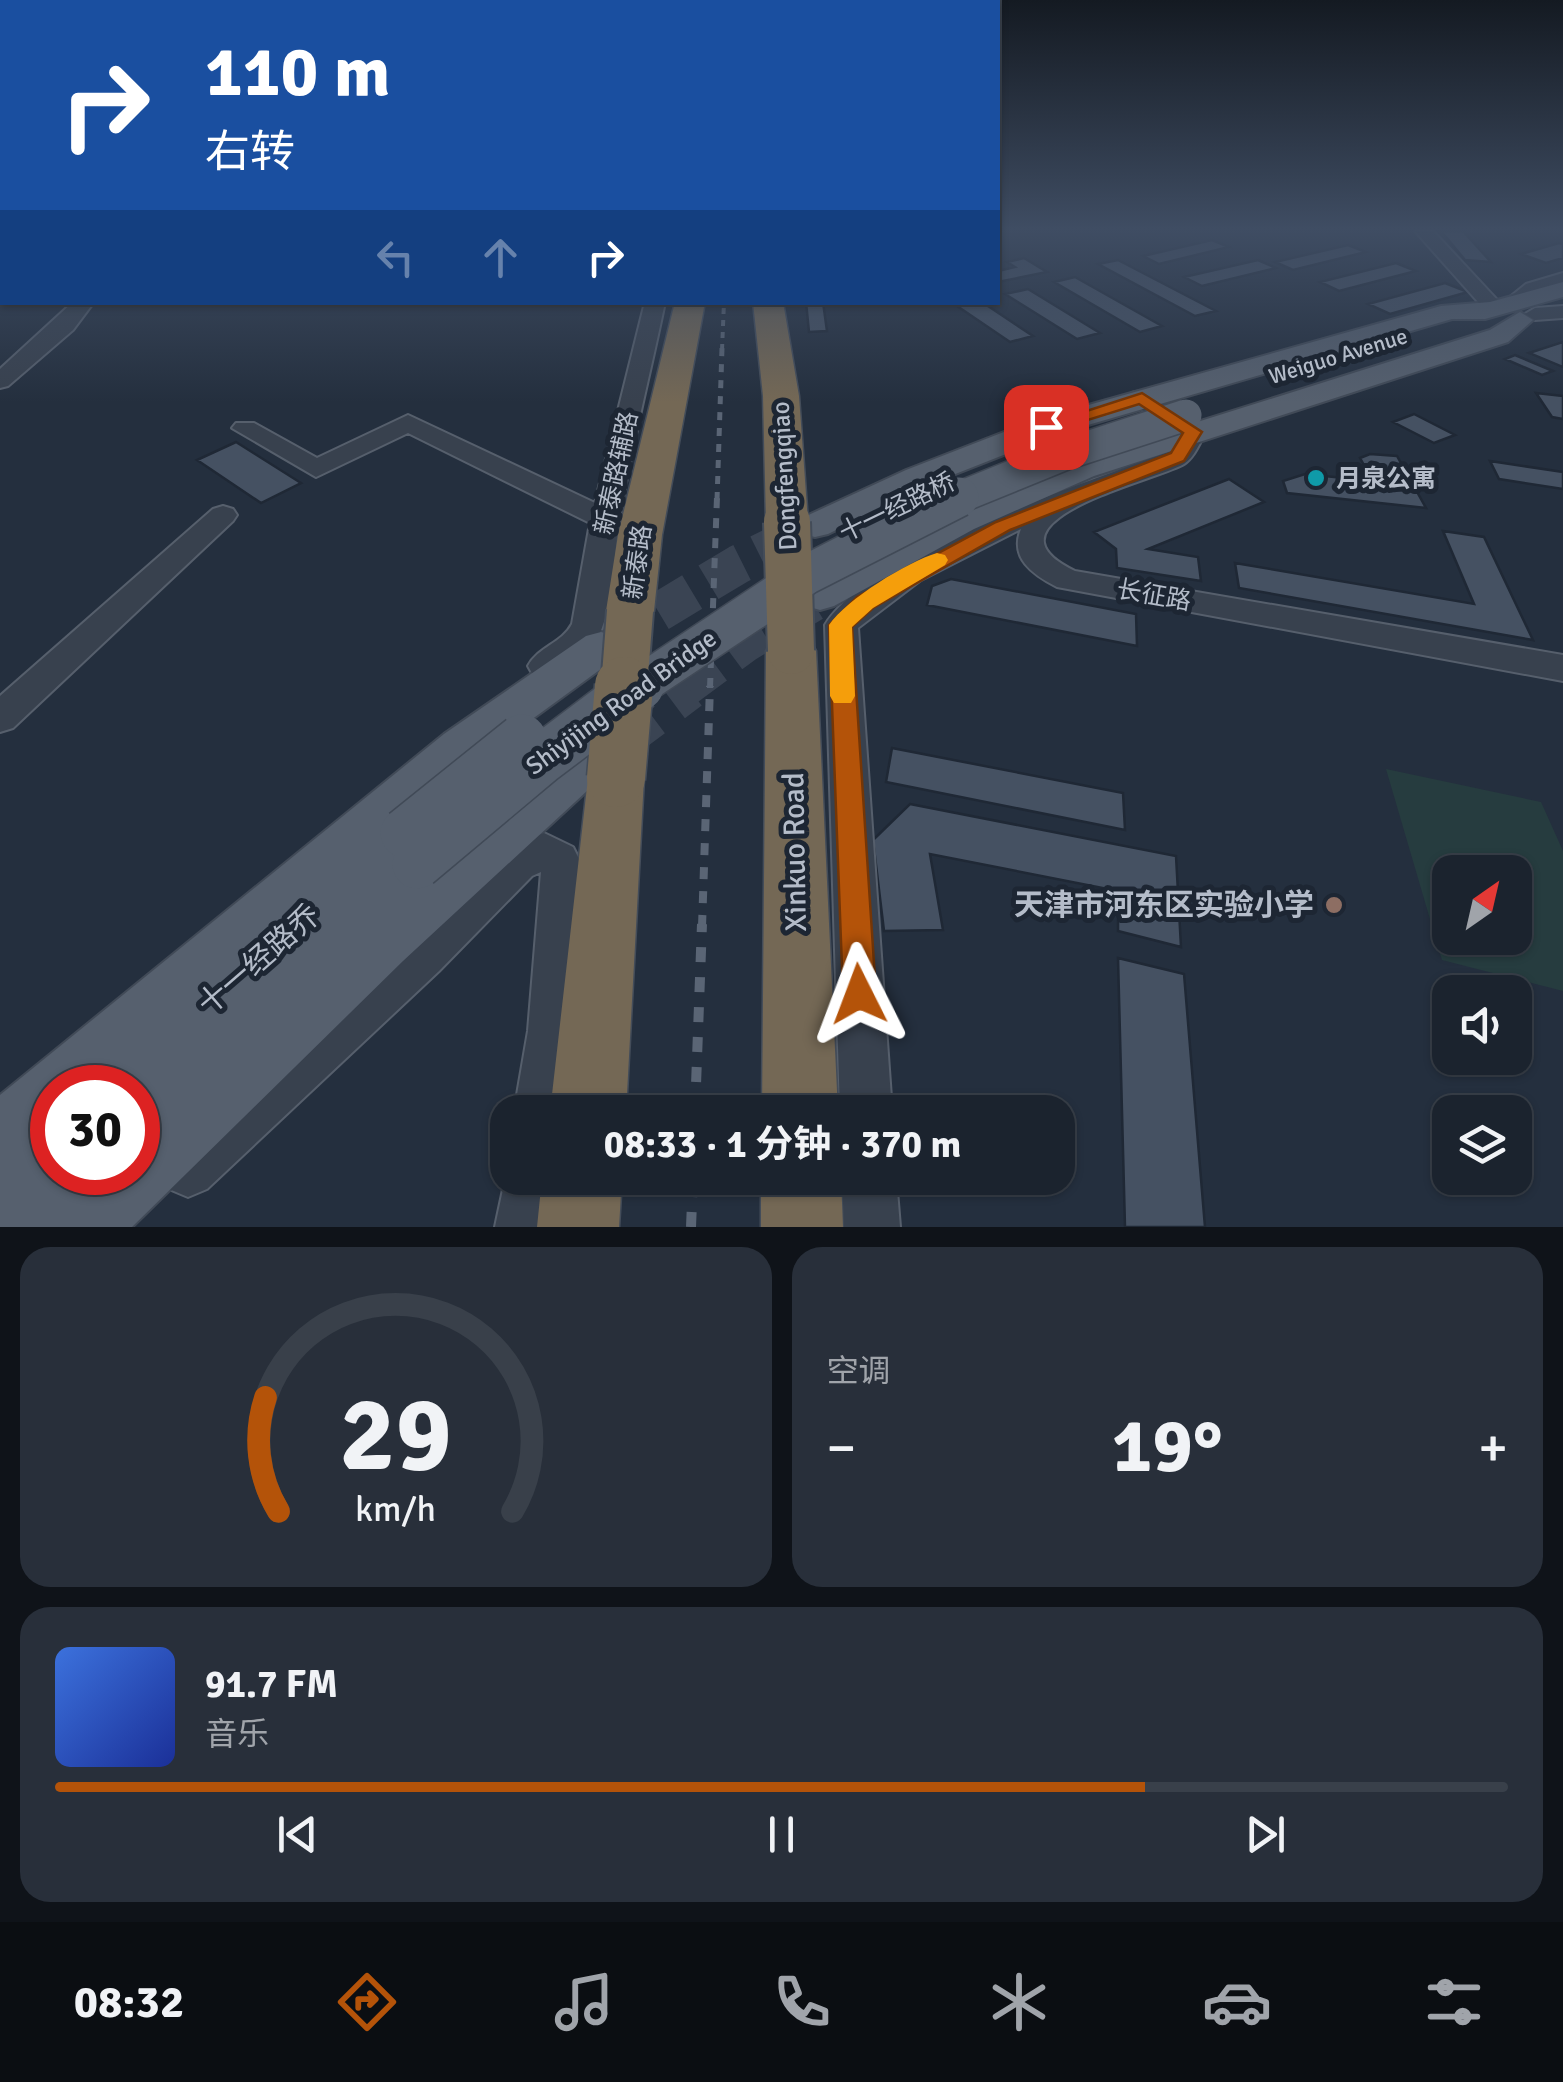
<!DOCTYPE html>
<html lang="zh">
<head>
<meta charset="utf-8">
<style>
	body { margin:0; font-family:Signika,"Noto Sans SC",sans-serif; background:#282f3a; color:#f1f3f6; height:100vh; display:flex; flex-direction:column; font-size:38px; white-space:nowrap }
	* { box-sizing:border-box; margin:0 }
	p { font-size:32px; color:#a0a4aa }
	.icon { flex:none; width:55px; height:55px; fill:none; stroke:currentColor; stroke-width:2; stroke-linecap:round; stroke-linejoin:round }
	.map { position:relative; height:1227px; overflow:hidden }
	.details { display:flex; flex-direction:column; gap:20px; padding:20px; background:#0f1319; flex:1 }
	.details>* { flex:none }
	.banner { position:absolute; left:0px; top:0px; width:1000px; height:305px; box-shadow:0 2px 8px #0004,0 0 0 2px #39404a; background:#1a4fa0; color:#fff; overflow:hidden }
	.needle { width:65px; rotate:34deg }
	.controls { position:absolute; left:1432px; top:855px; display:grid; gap:20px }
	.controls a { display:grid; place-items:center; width:100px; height:100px; border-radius:20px; background:#1b232e; box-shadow:0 2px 8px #0004,0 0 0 2px #39404a; font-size:50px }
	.speed { position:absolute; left:30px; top:1065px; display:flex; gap:20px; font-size:50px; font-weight:700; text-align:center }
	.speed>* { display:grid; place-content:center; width:130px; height:130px; border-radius:50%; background:#1b232e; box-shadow:0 2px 8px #0004,0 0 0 2px #39404a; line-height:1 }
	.speed .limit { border:15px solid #d22; background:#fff; color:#111 }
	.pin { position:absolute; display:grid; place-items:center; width:85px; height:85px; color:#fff; margin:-42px; border-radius:20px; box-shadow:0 5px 15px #0006 }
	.me { position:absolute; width:110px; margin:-55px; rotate:357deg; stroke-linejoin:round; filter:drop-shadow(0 0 8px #0008) }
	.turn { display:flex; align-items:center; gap:35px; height:210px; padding:0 40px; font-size:45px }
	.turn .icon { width:130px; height:130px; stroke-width:2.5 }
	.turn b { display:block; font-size:70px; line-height:85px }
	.lanes { display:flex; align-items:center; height:95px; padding:0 40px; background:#0003; justify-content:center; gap:50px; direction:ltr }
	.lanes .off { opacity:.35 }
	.big { font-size:75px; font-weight:700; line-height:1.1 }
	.details .card { flex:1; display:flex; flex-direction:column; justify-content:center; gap:15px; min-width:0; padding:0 35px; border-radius:30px; background:#282f3a }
	.details .dial { align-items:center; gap:0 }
	.dial svg { height:260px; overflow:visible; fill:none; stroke:#39404a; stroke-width:7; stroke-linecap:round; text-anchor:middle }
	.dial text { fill:#f1f3f6; stroke:none }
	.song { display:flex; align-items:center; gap:30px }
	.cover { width:120px; height:120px; border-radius:15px; background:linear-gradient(135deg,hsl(220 70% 55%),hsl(230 70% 35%)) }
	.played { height:10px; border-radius:5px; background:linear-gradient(90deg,#b45309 75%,#39404a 75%) }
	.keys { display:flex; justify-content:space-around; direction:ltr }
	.heat { display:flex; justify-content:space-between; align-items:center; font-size:55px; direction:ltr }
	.details .tiles { flex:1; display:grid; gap:20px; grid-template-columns:1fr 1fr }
	.card:last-child { grid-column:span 2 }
	.trip { position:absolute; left:490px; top:1095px; width:585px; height:100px; border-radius:30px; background:#1b232e; box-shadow:0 2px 8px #0004,0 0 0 2px #39404a; font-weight:700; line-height:100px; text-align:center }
	.menu { display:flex; height:160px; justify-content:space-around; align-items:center; background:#0b0e12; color:#a0a4aa }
	.menu .icon { width:70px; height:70px }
	.menu .active { color:#b45309 }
	.menu b { font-size:45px; color:#f1f3f6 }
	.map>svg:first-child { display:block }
</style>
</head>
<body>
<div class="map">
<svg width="1563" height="1227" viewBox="0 0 1563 1227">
	<rect width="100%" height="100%" fill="#242f3e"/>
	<path fill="#263c3f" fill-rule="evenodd" d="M1386,769L1541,802L1563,851V991L1442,960ZM1450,872H1515V938H1450Z"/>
	<path fill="#455162" stroke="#1f2835" stroke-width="2.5" d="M1441,231H1463L1491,262L1465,260Z
		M1212,240L1229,247L1159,264L1143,256Z
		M1559,243L1563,244V258L1546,263L1521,254Z
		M1348,245L1366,252L1293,270L1275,262Z
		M1024,258L1047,272L998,282V271L1015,267L1007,262Z
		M1118,260L1216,311L1195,316L1098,264Z
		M1258,260L1276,268L1202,286L1184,277Z
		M1396,263L1416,271L1339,291L1320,282Z
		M1075,277L1162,326L1140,332L1054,282Z
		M1445,283L1468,292L1390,314L1368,304Z
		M1028,289L1100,333L1077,339L1005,294Z
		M806,302H823L827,331L809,332Z
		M982,302L1033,336L1010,342L957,306Z
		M1563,342V367L1529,353Z
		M1515,355L1553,371L1542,375L1505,359Z
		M1536,393L1563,396V419L1552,417Z
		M1414,414L1455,435L1434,443L1393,422Z
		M236,442L301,483L261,503L197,460Z
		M1370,454L1397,456L1426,508L1287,493L1283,481L1305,474L1373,481L1360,458Z
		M1490,461L1563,472V489L1499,479Z
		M1229,479L1264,502L1148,549L1198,557L1201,581L1117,568L1116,549L1094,532Z
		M1443,531L1484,537L1533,640L1239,588L1235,563L1474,604Z
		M951,579L1136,614L1137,646L927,605L932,586Z
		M892,748L1123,793L1125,830L886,782Z
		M910,804L1176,856L1181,947L1118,931V891L930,854L943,930L884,931L873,840Z
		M1118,958L1184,974L1205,1227H1125Z"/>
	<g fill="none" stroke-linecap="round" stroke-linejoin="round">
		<path stroke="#3a4453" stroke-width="39" stroke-dasharray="39 19" stroke-linecap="butt" d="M609,642L739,564L811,528
			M684,688L745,643L813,602"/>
		<path stroke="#3a4453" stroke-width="49" stroke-dasharray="49 25" stroke-linecap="butt" d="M611,743L687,686"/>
		<g stroke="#565f6c" stroke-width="4">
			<path id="minor" d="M1415,231H1433L1501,304L1504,308L1501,312H1487Z
				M1563,273V285C1546,290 1523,308 1508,305L1505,301L1526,284Z
				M73,302H94L73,330L8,386L0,388V369Z
				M645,302H665C650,375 631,448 619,521C613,560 614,607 596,642C585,662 555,682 533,675L528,666C538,647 562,643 572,624L590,523L408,433L316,477L232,428L236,423H254L317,458L408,415L595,503Z
				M1563,306V318L1535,320L1525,314L1535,308Z
				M1141,391L1206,432C1200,442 1194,458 1184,464C1158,480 971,521 1075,571L1563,655V681L1057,587C1033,575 1009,558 1021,529L921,580L858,628L892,1112H840L825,625C865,556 1090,481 1168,452L1179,434L1132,403L1129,398L1132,393Z
				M223,506L233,509L237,515L233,521L13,728L0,732V696L213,509Z
				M544,833L573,847L584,869L576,1031L566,1112H514L528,1031L541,872L532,876L439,971L207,1189L188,1197L169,1189L161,1170L169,1151L502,850Z
				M508,1166V1178H557L551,1227H495Z
				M842,1178H896L900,1227H844Z"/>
		</g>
		<g stroke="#414a57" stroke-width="4">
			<path id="major" d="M1563,282V297L1485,319H1452L1057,434L930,484L828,534L815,537L802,534L797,526L802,518L906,470L1035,420L1441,306L1490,302Z
				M1520,312L1533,320L1508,342L1094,476L974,529L834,606L820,610L806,606L800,597L806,588L948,513L1070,462L1490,330Z
				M601,632L616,636L622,647L616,658L476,760L415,814L423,817L430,833L425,844L435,847L440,858L567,750L584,745L601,750L608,764L601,778L403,961L132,1227H0V1095L444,734L586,636ZM52,1088H138V1172H52Z"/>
		</g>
		<g stroke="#434c59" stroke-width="3">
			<path id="highway" d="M675,302H705L662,535L654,611L647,623L630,627L613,623L606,611L618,535Z
				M753,302H783L799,396L808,522L802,531L787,535L772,531L766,522L763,396Z
				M791,633L809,638L816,651L838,1112H762L766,651L773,638Z
				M616,754L636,761L644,778L626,1112H550L588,778L596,761Z
				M542,1178H622L619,1227H537Z
				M761,1178H841L843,1227H761Z"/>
		</g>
		<use href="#minor" fill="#38414e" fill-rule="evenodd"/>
		<use href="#major" fill="#56606e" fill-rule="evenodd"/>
		<use href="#highway" fill="#746855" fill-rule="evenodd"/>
		<path stroke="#5a6575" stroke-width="4" stroke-dasharray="6 6" stroke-linecap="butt" d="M722,350L724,302"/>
		<path stroke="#5a6575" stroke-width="5" stroke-dasharray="8 8" stroke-linecap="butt" d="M717,500L722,348"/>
		<path stroke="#5a6575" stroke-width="6" stroke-dasharray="10 10" stroke-linecap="butt" d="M710,688L717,497"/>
		<path stroke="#5a6575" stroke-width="8" stroke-dasharray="12 12" stroke-linecap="butt" d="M702,927L710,686"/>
		<path stroke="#5a6575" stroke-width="10" stroke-dasharray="15 15" stroke-linecap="butt" d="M695,1112L702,924
			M691,1227L693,1178"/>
		<g stroke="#414a57" stroke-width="34" stroke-linecap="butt">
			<path id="major-bridge-far2" d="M953,500L1066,454L1186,415"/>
		</g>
		<g stroke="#414a57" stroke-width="42" stroke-linecap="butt">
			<path id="major-bridge-far1" d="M636,688L806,575L959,497"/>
		</g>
		<g stroke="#414a57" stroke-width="52" stroke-linecap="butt">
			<path id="major-bridge" d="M405,833L522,739
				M417,864L541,760L639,686"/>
		</g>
		<g stroke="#434c59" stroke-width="50" stroke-linecap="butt">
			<path id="highway-bridge-far1" d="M787,522L791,651
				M624,688L630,611"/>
		</g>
		<g stroke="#434c59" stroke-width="61" stroke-linecap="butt">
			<path id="highway-bridge" d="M616,778L624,686"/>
		</g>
		<use href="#major-bridge-far2" stroke="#56606e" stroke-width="31"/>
		<use href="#major-bridge-far1" stroke="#56606e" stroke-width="39"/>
		<use href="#major-bridge" stroke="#56606e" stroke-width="49"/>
		<use href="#highway-bridge-far1" stroke="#746855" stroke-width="46"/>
		<use href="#highway-bridge" stroke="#746855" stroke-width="58"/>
	</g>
	<linearGradient id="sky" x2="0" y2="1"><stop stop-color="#141a22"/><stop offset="0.57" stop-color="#3f4d63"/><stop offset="1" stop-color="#3f4d63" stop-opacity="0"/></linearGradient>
	<rect width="1563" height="402" fill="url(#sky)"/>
	<path fill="#b45309" stroke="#753606" stroke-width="2.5" d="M1142,393L1202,432L1184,461L1010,530L873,608L852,627L876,994L871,1006L859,1011L848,1006L843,994L829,625L857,597L996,522L1171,453L1183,433L1139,404L1046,433L1037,427Z"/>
	<path fill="#f59e0b" d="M937,553L945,555L948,560L945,565L873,608L852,627L855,696L851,703H834L830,696L829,625C847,599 907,562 937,553Z"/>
	<circle fill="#0f9aa8" stroke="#1d2633" stroke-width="4" cx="1316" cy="478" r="10"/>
	<circle fill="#8d6e63" stroke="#1d2633" stroke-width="4" cx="1334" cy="905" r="10"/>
	<g text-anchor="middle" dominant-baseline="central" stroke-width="10" stroke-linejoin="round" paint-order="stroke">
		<g font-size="22" fill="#b4bcc9" stroke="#1d2633">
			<text transform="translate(1338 356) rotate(-17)">Weiguo Avenue</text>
		</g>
		<g font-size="25" fill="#b4bcc9" stroke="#1d2633">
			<text transform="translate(616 473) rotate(-78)">新泰路辅路</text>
			<text transform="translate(784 476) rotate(-93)">Dongfengqiao</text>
			<text transform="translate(897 507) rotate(-26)">十一经路桥</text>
			<text transform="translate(637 562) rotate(-82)">新泰路</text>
			<text transform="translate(1154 595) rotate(10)">长征路</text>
			<text transform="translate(621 702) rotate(-36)">Shiyijing Road Bridge</text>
		</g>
		<g font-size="25" font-weight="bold" fill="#b4bcc9" stroke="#1d2633" text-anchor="start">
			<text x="1336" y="478">月泉公寓</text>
		</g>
		<g font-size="30" fill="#b4bcc9" stroke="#1d2633">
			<text transform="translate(795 852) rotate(-91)">Xinkuo Road</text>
			<text transform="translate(259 960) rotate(-41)">十一经路乔</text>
		</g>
		<g font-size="30" font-weight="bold" fill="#b4bcc9" stroke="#1d2633" text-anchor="end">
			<text x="1314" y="905">天津市河东区实验小学</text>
		</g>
	</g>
</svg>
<div class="controls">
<a><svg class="needle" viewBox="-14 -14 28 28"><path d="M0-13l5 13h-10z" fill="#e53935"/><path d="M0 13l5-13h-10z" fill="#a0a4aa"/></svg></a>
<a><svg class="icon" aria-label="sound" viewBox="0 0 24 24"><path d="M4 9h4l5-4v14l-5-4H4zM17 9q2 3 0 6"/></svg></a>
<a><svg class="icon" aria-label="layers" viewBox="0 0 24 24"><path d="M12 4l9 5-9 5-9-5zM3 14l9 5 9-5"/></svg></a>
</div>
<div class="speed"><div class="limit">30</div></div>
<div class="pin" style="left:1046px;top:427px;background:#d93025"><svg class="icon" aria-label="arrive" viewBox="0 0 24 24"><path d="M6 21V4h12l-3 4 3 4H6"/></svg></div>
<svg class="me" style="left:859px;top:994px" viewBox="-20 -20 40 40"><path d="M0-17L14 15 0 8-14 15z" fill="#b45309" stroke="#fff" stroke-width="4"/></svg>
<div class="trip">08:33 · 1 分钟 · 370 m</div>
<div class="banner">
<div class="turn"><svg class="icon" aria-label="right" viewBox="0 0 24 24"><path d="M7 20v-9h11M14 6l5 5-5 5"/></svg><div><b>110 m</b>右转</div></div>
<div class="lanes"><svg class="icon off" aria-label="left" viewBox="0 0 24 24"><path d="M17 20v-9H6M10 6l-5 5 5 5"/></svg><svg class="icon off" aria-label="ahead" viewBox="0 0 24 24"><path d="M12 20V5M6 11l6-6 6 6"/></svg><svg class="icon" aria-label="right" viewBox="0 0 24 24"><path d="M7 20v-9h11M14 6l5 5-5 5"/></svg></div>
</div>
</div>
<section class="details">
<div class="tiles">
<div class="card dial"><svg viewBox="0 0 100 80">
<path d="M14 69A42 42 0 1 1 86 69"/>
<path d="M14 69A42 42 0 0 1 10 34" stroke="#b45309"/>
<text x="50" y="56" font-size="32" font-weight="700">29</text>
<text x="50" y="72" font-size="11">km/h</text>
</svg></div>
<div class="card"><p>空调</p>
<div class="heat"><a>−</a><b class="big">19°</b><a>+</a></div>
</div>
<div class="card">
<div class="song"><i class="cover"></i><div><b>91.7 FM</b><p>音乐</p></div></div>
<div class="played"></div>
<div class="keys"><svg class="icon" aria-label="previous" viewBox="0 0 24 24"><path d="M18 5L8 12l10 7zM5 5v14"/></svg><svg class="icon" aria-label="pause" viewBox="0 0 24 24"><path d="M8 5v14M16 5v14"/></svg><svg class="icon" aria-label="next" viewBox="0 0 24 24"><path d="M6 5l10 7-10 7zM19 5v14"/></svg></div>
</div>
</div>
</section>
<nav class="menu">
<b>08:32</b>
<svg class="icon active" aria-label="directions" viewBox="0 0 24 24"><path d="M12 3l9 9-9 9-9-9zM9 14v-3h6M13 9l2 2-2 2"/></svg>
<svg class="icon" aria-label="music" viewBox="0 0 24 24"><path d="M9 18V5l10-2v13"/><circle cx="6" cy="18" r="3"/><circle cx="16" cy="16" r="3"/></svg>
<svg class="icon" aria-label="phone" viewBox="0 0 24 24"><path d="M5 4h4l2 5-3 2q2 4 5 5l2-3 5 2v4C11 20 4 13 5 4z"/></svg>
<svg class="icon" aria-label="climate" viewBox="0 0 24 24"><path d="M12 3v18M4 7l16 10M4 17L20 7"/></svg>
<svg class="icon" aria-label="car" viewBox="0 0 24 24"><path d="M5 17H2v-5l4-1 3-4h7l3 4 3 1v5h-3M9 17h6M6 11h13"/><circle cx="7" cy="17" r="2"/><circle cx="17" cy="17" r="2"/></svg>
<svg class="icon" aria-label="filters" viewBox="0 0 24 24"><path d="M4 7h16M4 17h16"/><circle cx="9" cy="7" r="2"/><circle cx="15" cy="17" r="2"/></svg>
</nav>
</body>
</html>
